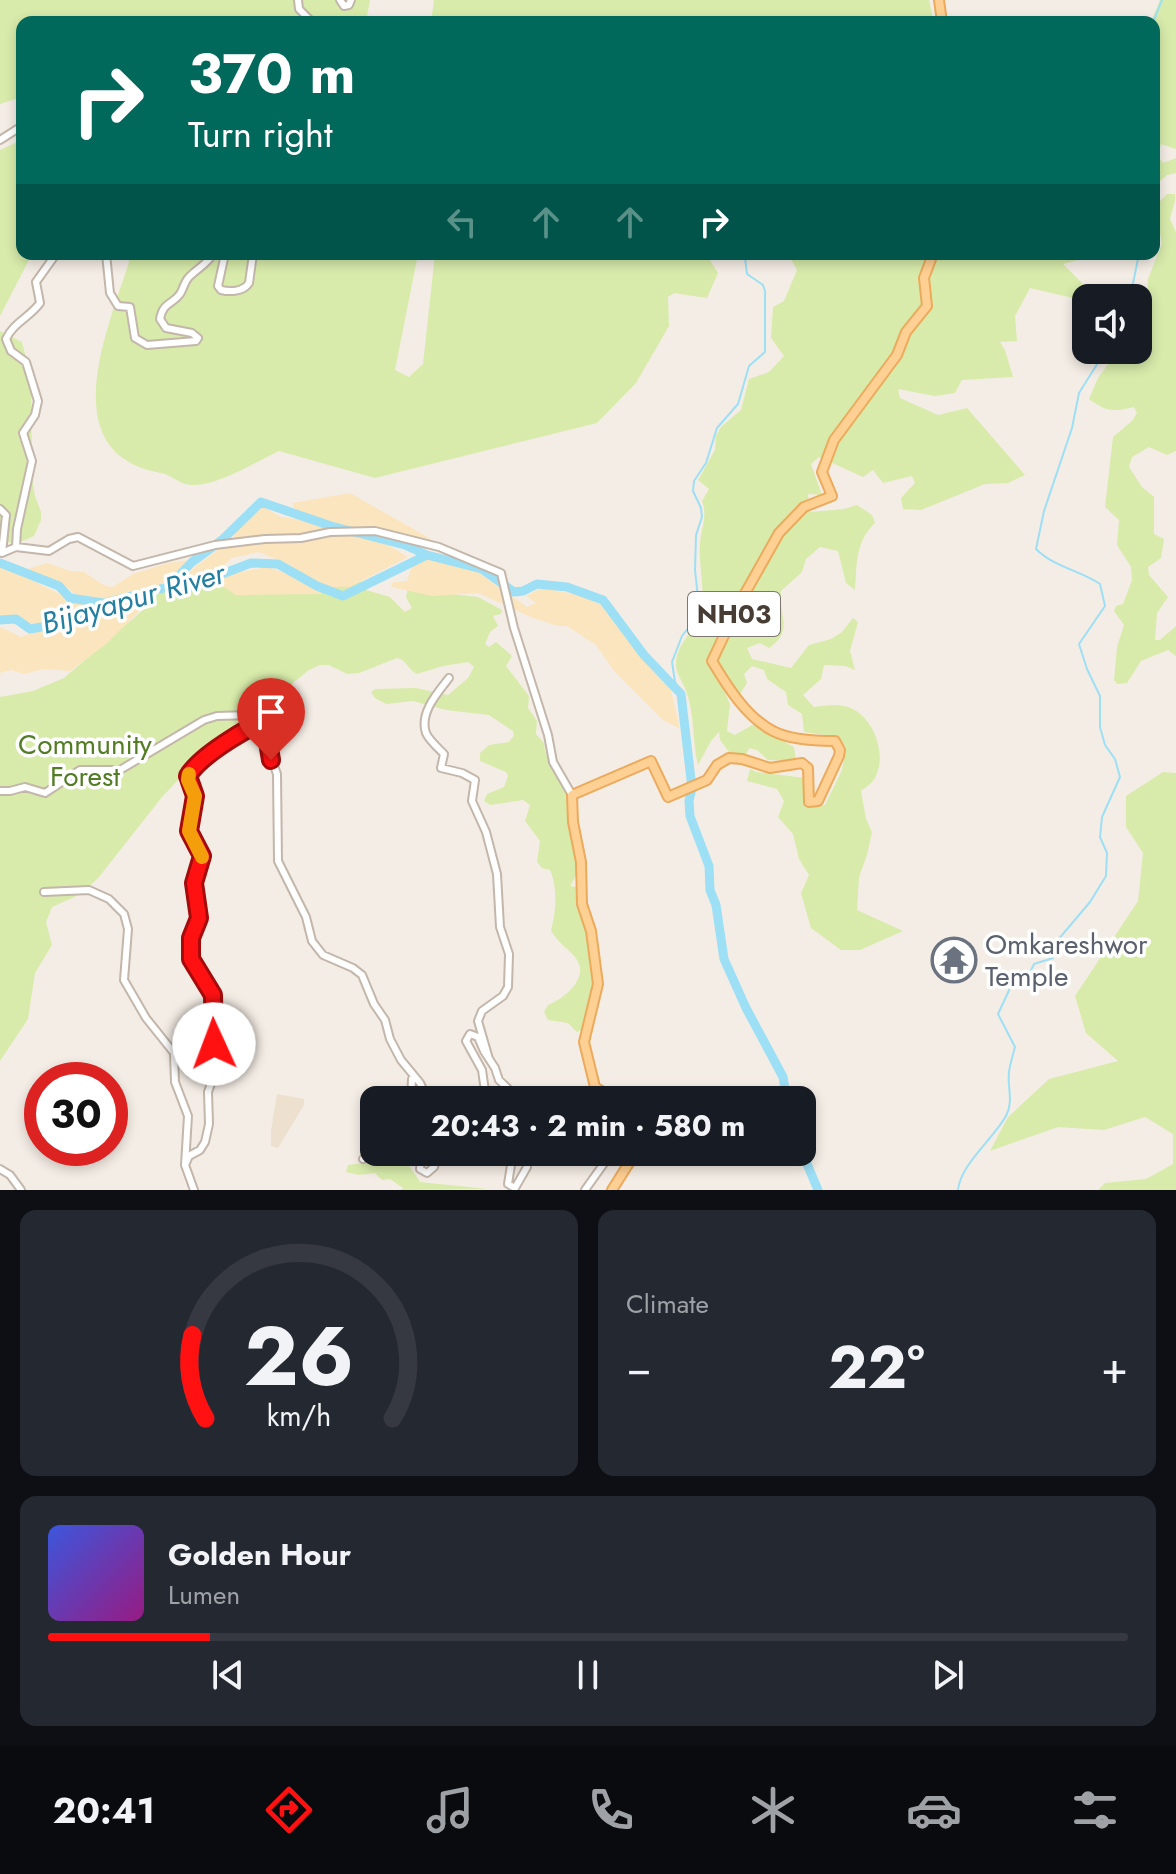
<!DOCTYPE html>
<html lang="en">
<head>
<meta charset="utf-8">
<style>
	body { margin:0; font-family:Jost,sans-serif; background:#242831; color:#f1f3f6; height:100vh; display:flex; flex-direction:column; font-size:30px; white-space:nowrap }
	* { box-sizing:border-box; margin:0 }
	p { font-size:26px; color:#9ea1a6 }
	.icon { flex:none; width:44px; height:44px; fill:none; stroke:currentColor; stroke-width:2; stroke-linecap:round; stroke-linejoin:round }
	.map { position:relative; height:1190px; overflow:hidden }
	.details { display:flex; flex-direction:column; gap:20px; padding:20px; background:#0d0f14; flex:1 }
	.details>* { flex:none }
	.top-card { position:absolute; left:16px; top:16px; width:1144px; height:244px; border-radius:16px; box-shadow:0 4px 12px #0003; background:#00695c; color:#fff; overflow:hidden }
	.fabs { position:absolute; left:1072px; top:284px; display:grid; gap:16px }
	.fabs a { display:grid; place-items:center; width:80px; height:80px; border-radius:16px; background:#171b24; box-shadow:0 4px 12px #0003; font-size:40px }
	.speed { position:absolute; left:24px; top:1062px; display:flex; gap:16px; font-size:40px; font-weight:700; text-align:center }
	.speed>* { display:grid; place-content:center; width:104px; height:104px; border-radius:50%; background:#171b24; box-shadow:0 4px 12px #0003; line-height:1 }
	.speed .limit { border:12px solid #d22; background:#fff; color:#111 }
	.pin { position:absolute; display:grid; place-items:center; width:68px; height:68px; color:#fff; margin:-82px -34px; border-radius:50% 50% 50% 0; rotate:-45deg; box-shadow:0 0 8px #0007 }
	.pin .icon { rotate:45deg }
	.me { position:absolute; width:88px; margin:-44px; rotate:358deg; stroke-linejoin:round; filter:drop-shadow(0 0 6px #0008) }
	.turn { display:flex; align-items:center; gap:28px; height:168px; padding:0 40px; font-size:36px }
	.turn .icon { width:104px; height:104px; stroke-width:2.5 }
	.turn b { display:block; font-size:56px; line-height:68px }
	.lanes { display:flex; align-items:center; height:76px; padding:0 40px; background:#0003; justify-content:center; gap:40px; direction:ltr }
	.lanes .off { opacity:.35 }
	.big { font-size:60px; font-weight:700; line-height:1.1 }
	.details .tile { flex:1; display:flex; flex-direction:column; justify-content:center; gap:12px; min-width:0; padding:0 28px; border-radius:16px; background:#242831 }
	.details .dial { align-items:center; gap:0 }
	.dial svg { height:208px; overflow:visible; fill:none; stroke:#363941; stroke-width:7; stroke-linecap:round; text-anchor:middle }
	.dial text { fill:#f1f3f6; stroke:none }
	.song { display:flex; align-items:center; gap:24px }
	.cover { width:96px; height:96px; border-radius:12px; background:linear-gradient(135deg,hsl(230 70% 55%),hsl(310 70% 35%)) }
	.played { height:8px; border-radius:4px; background:linear-gradient(90deg,#ff1112 15%,#363941 15%) }
	.keys { display:flex; justify-content:space-around; direction:ltr }
	.heat { display:flex; justify-content:space-between; align-items:center; font-size:44px; direction:ltr }
	.details .tiles { flex:1; display:grid; gap:20px; grid-template-columns:1fr 1fr }
	.tile:last-child { grid-column:span 2 }
	.trip { position:absolute; left:360px; top:1086px; width:456px; height:80px; border-radius:16px; background:#171b24; box-shadow:0 4px 12px #0003; font-weight:700; line-height:80px; text-align:center }
	.tab-bar { display:flex; height:128px; justify-content:space-around; align-items:center; background:#090b0e; color:#9ea1a6 }
	.tab-bar .icon { width:56px; height:56px }
	.tab-bar .on { color:#ff1112 }
	.tab-bar b { font-size:36px; color:#f1f3f6 }
	.map>svg:first-child { display:block }
</style>
</head>
<body>
<div class="map">
<svg width="1176" height="1190" viewBox="0 0 1176 1190">
	<rect width="100%" height="100%" fill="#f4ede5"/>
	<path fill="#eee0ce" d="M277,1094L304,1099V1105L278,1148L271,1146V1131Z"/>
	<path fill="#d8ebab" d="M0,0H370L366,22H22V97L0,104Z
		M434,0H929L934,22H431Z
		M1160,0H1176V149L1161,144L1158,156L1163,163L1176,158V173L1167,175L1159,182L1154,179V22H1151Z
		M22,140V254H32L0,316V150Z
		M1167,194H1175C1176,204 1172,209 1170,219L1176,232V451L1167,455L1149,447L1132,457L1129,467L1142,487L1154,497V534L1164,539L1161,558L1148,567L1149,575L1168,597L1157,613L1155,640H1160L1176,626V656L1168,650L1141,661L1127,683L1117,684L1114,680L1117,647L1124,625L1114,611L1116,606L1123,604L1132,580L1131,567L1117,545L1119,520L1105,507L1113,437L1132,421L1137,413L1134,407C1114,412 1106,412 1089,399L1098,378L1118,350H1138V322L1147,309L1148,279L1162,244L1156,213L1160,201Z
		M128,254H418L395,370L409,377L423,364L435,254H711L708,257L718,273L707,298L674,293L668,297L669,326L636,383L597,423L375,478L279,451C256,462 219,485 194,485C180,486 173,475 161,473C52,454 108,329 129,262Z
		M788,254H1085L1084,258L1063,264L1095,296L1086,298V301L1030,288L1015,316L1017,341L1000,342L1005,350L1013,377L962,380L955,393L935,396L898,389L900,398L938,415L967,408L1025,475L1008,483L985,484L921,510L903,509L901,498L915,483L912,476L883,483L873,470L863,477L819,457L811,464L822,495L808,494L810,512L844,509L857,505L872,515L875,523C855,542 857,564 855,590L846,583L838,551L820,547L806,559L802,572L781,591C779,618 794,630 769,648L760,643L747,648L752,659L791,668L809,645L831,639L842,632L853,618L858,622L850,651L855,670L845,666L824,665L821,679L803,695L814,707C827,705 840,703 853,709C875,721 887,755 875,778C872,783 866,787 861,791L866,819L872,832L867,855L859,877L857,910L903,931L860,950H841L811,928L801,893L809,875L799,859L793,834L778,817L784,801L777,789L747,781L750,769L756,772L806,778L804,799L808,807L825,805L842,770L846,747L839,737L804,732L802,714L788,705L786,692L767,679L764,670L752,666L744,674L747,683L740,694L733,684L722,686L730,704L727,731L735,735L754,724C768,728 780,740 794,747L796,761L768,760L757,750L749,748L746,755L732,756L720,740L719,732L711,741L698,765C692,741 695,714 686,691C683,681 675,674 676,662C677,645 692,633 698,618C708,597 698,567 700,544C701,528 708,516 702,501L709,489L698,480L715,450L716,436L721,427L741,410L749,379L769,372L784,356L771,338L773,307L784,301L797,270Z
		M0,331L22,342L31,378L32,478L35,496L41,512V520L34,536L18,543L0,542Z
		M204,578L210,584L216,582C244,595 281,585 310,583C327,582 344,582 361,582L366,590L390,597L405,612L412,608L406,597L408,589L478,597L502,610L501,614L493,616L498,626L490,632L485,644L489,647L496,642L512,656L506,666L529,696L528,708L537,721L536,734L544,743L545,751L568,793L578,872L570,886L577,887L579,891L595,979L585,1028L577,1032L568,1023L548,1020L544,1012L548,1005C563,999 589,979 577,960C571,950 557,943 551,930C556,912 558,888 550,870L542,868L537,862L540,841L525,821L530,805L523,800L490,805L484,801L487,794L504,787L508,776L506,772L480,761V753L489,745L509,742L514,735L513,731L489,715L446,710L413,701L386,704L375,698L371,692L375,689L416,688L448,695L468,678L474,667L468,662L443,666L417,674C408,670 407,660 397,658L359,673L347,674L329,665H320L309,670L259,710L264,714L259,721L224,740L185,773L162,797L99,877L81,894L52,907L46,922L52,945L35,973L28,1019L0,1061V697L33,691L64,678L143,610L165,586L176,581L191,582Z
		M1163,772L1176,773V1190H1098L1105,1183L1146,1179L1173,1164V1134L1145,1117L1104,1130L1058,1127L990,1151L1008,1117L1049,1079L1118,1061L1086,1033L1075,996L1138,901L1143,853L1126,827V796Z
		M395,1159L410,1167L420,1182L488,1189L401,1190L403,1188L390,1179L382,1180L375,1173L359,1175L346,1172L348,1165Z"/>
	<path fill="#fbe5be" d="M350,493L431,539L364,531L333,525L295,510L292,503Z
		M262,506L281,517L303,520L384,543L408,557L350,587H321L288,564L259,552L232,558L217,571L191,582L182,581L196,566L232,540L239,526Z
		M454,555L527,607L536,603L526,596L541,588L580,595L602,605L671,690L680,729L663,720L614,671L596,645L567,626H558L533,618L478,593L432,596L391,587L393,582L407,581L413,564L434,557Z
		M190,560L162,584L104,601L74,594L67,587L28,569L47,563L70,571L84,572L105,586L113,587L133,574L168,563Z
		M0,567C32,577 59,598 91,605C73,615 53,629 31,625C19,623 13,617 0,617Z
		M268,567L288,574L323,594L236,595L216,582L234,573Z
		M165,586L105,645L70,671L44,669L24,674L11,670L0,673V627L21,637L36,631L65,628L88,616L147,597Z"/>
	<g fill="none" stroke-linecap="round" stroke-linejoin="round">
		<path stroke="#9ddff5" stroke-width="2" d="M1153,22L1162,0
			M1130,298L1139,254
			M681,694L675,682L672,662L682,636L693,622L699,607L695,570L696,535L702,517L701,508L693,491L694,481L706,463L717,428L738,404L749,366L765,352V291L763,285L747,274L745,258L741,254
			M958,1190C960,1165 994,1138 1006,1116C1014,1101 1007,1087 1009,1072C1010,1064 1013,1055 1015,1047L998,1014L1012,984L1027,979L1034,964L1053,958L1057,941L1090,902L1106,876L1107,853L1100,837L1102,817L1120,777L1115,759L1105,745L1100,727V696L1087,669L1079,644L1105,606L1100,584C1079,570 1054,567 1036,549L1044,511L1072,428L1079,393L1106,350"/>
		<path stroke="#9ddff5" stroke-width="9" d="M0,563L59,586L70,598L103,603
			M168,587L192,562L222,540L261,502L331,526L405,545L427,555
			M0,620L16,619L30,629L59,624L104,603L168,587H188L251,563L278,564L317,586L343,596L427,555L482,569L514,592L523,591L537,584L567,587L603,600L644,655L681,694L692,788L689,801L690,816L709,866L710,890L716,905L724,959L746,1008L783,1077L787,1100
			M802,1152L818,1190"/>
		<g stroke="#c3b6aa" stroke-width="10">
			<path id="minor" d="M298,0L299,9L312,22
				M340,0L344,6L349,5L351,0
				M0,140L22,126
				M106,254L110,293L118,306L130,307L135,338L147,345L196,341L198,338L192,333L166,328L160,319C163,302 172,305 180,294C184,288 184,282 189,277C198,268 206,265 213,254
				M225,254L218,286L221,290C230,292 243,292 249,283L253,254
				M0,509L6,515L2,553L16,547L49,551L69,539L78,537L133,566L215,545L265,539L301,538L330,532L375,531L439,547L501,573L514,628L548,735L553,762L572,795
				M16,547L17,529L32,461L23,433L35,415L38,401L26,362L11,351L6,339C13,323 30,317 40,303L36,282L56,254
				M449,678C438,692 419,713 426,733C429,740 438,748 444,754L441,768L462,773L475,780L472,801L486,832L497,874L500,927L509,954L508,987L503,996L482,1011L478,1021L489,1059
				M282,715L267,747L277,774L278,861L306,917L312,941L323,955L353,968L362,975L374,1004L385,1020L390,1039L401,1060L420,1083L428,1100
				M0,791H10L25,787L45,793L80,770H120L204,720L217,716L251,715L268,706L283,709L280,716C261,716 199,759 188,776L195,796L189,831L202,856L194,883L199,918L191,938V959L213,995L212,1024L217,1067L208,1092L209,1124L205,1142L200,1150L189,1156L185,1165
				M44,892L89,890L109,899L124,914L128,929L124,980L146,1018L174,1053L175,1082L188,1116L185,1165L194,1190
				M411,1100L412,1079H416
				M447,1100L452,1095L459,1100
				M494,1100L485,1091L482,1070L466,1041L470,1034L478,1037L484,1051L495,1068L499,1080L520,1100
				M422,1152L420,1169L427,1173L434,1167L439,1152
				M504,1152L511,1165L508,1184L515,1188L527,1167L525,1152
				M363,1159L374,1151
				M0,1169L10,1175L21,1190
				M585,1190L605,1162L606,1152"/>
		</g>
		<g stroke="#ecaa5c" stroke-width="12">
			<path id="major" d="M939,0L942,22
				M616,1100L595,1087L584,1042L598,984L591,931L582,904L581,862L573,822L572,795L651,761L668,797L707,780L717,765L729,758L742,759L770,768L802,763L808,768L809,802L818,801L839,756L840,750L835,741C816,741 790,740 773,731C746,717 727,686 712,661L739,604L779,533L804,507L832,496L822,472L834,440L897,355L906,332L927,306L924,278L933,254
				M612,1190L636,1152"/>
		</g>
		<use href="#minor" stroke="#fff" stroke-width="6"/>
		<use href="#major" stroke="#ffd093" stroke-width="8"/>
	</g>
	<g fill="none" stroke-linecap="round" stroke-linejoin="round">
		<g stroke="#a60b0c" stroke-width="20">
			<path id="route" d="M214,1044L213,995L191,959V938L199,918L194,883L202,856L189,831L195,796L188,776C200,755 259,719 282,715L268,742L271,760"/>
		</g>
		<use href="#route" stroke="#ff1112" stroke-width="14"/>
		<path stroke="#f59e0b" stroke-width="14" d="M189,774L188,780L195,796L189,831L202,857"/>
	</g>
	<defs>
		<g id="temple-ring" transform="scale(2.3)"><circle r="9.5" fill="#fff" stroke="#6b7280" stroke-width="1.5"/><path d="M0-6L5-2H3V0L6.5 2.5H4V6H1.5V3h-3V6H-4V2.5H-6.5L-3 0V-2H-5Z" fill="#6b7280"/></g>
	</defs>
	<g fill-rule="evenodd">
		<use href="#temple-ring" x="954" y="960"/>
	</g>
	<g text-anchor="middle" dominant-baseline="central" stroke-width="7" stroke-linejoin="round" paint-order="stroke">
		<rect fill="#fff" stroke="#7e7771" stroke-width="2" x="688" y="592" width="92" height="44" rx="6"/>
		<g font-size="26" font-weight="bold" fill="#473d34">
			<text x="734" y="614">NH03</text>
		</g>
		<g font-size="28" fill="#537d24" stroke="#fff">
			<text x="85" y="744">Community<tspan x="85" dy="32">Forest</tspan></text>
		</g>
		<g font-size="28" fill="#5b616d" stroke="#fff" text-anchor="start">
			<text x="985" y="944">Omkareshwor<tspan x="985" dy="32">Temple</tspan></text>
		</g>
		<g font-size="30" font-style="italic" fill="#237fa1" stroke="#fff">
			<text transform="translate(133 598) rotate(-16)">Bijayapur River</text>
		</g>
	</g>
</svg>
<div class="fabs">
<a><svg class="icon" aria-label="sound" viewBox="0 0 24 24"><path d="M4 9h4l5-4v14l-5-4H4zM17 9q2 3 0 6"/></svg></a>
</div>
<div class="speed"><div class="limit">30</div></div>
<div class="pin" style="left:271px;top:760px;background:#d93025"><svg class="icon" aria-label="arrive" viewBox="0 0 24 24"><path d="M6 21V4h12l-3 4 3 4H6"/></svg></div>
<svg class="me" style="left:214px;top:1044px" viewBox="-20 -20 40 40"><circle r="19" fill="#fff"/><path d="M0-13L10 11 0 6-10 11z" fill="#ff1112"/></svg>
<div class="trip">20:43 · 2 min · 580 m</div>
<div class="top-card">
<div class="turn"><svg class="icon" aria-label="right" viewBox="0 0 24 24"><path d="M7 20v-9h11M14 6l5 5-5 5"/></svg><div><b>370 m</b>Turn right</div></div>
<div class="lanes"><svg class="icon off" aria-label="left" viewBox="0 0 24 24"><path d="M17 20v-9H6M10 6l-5 5 5 5"/></svg><svg class="icon off" aria-label="ahead" viewBox="0 0 24 24"><path d="M12 20V5M6 11l6-6 6 6"/></svg><svg class="icon off" aria-label="ahead" viewBox="0 0 24 24"><path d="M12 20V5M6 11l6-6 6 6"/></svg><svg class="icon" aria-label="right" viewBox="0 0 24 24"><path d="M7 20v-9h11M14 6l5 5-5 5"/></svg></div>
</div>
</div>
<section class="details">
<div class="tiles">
<div class="tile dial"><svg viewBox="0 0 100 80">
<path d="M14 69A42 42 0 1 1 86 69"/>
<path d="M14 69A42 42 0 0 1 9 37" stroke="#ff1112"/>
<text x="50" y="56" font-size="32" font-weight="700">26</text>
<text x="50" y="72" font-size="11">km/h</text>
</svg></div>
<div class="tile"><p>Climate</p>
<div class="heat"><a>−</a><b class="big">22°</b><a>+</a></div>
</div>
<div class="tile">
<div class="song"><i class="cover"></i><div><b>Golden Hour</b><p>Lumen</p></div></div>
<div class="played"></div>
<div class="keys"><svg class="icon" aria-label="previous" viewBox="0 0 24 24"><path d="M18 5L8 12l10 7zM5 5v14"/></svg><svg class="icon" aria-label="pause" viewBox="0 0 24 24"><path d="M8 5v14M16 5v14"/></svg><svg class="icon" aria-label="next" viewBox="0 0 24 24"><path d="M6 5l10 7-10 7zM19 5v14"/></svg></div>
</div>
</div>
</section>
<nav class="tab-bar">
<b>20:41</b>
<svg class="icon on" aria-label="directions" viewBox="0 0 24 24"><path d="M12 3l9 9-9 9-9-9zM9 14v-3h6M13 9l2 2-2 2"/></svg>
<svg class="icon" aria-label="music" viewBox="0 0 24 24"><path d="M9 18V5l10-2v13"/><circle cx="6" cy="18" r="3"/><circle cx="16" cy="16" r="3"/></svg>
<svg class="icon" aria-label="phone" viewBox="0 0 24 24"><path d="M5 4h4l2 5-3 2q2 4 5 5l2-3 5 2v4C11 20 4 13 5 4z"/></svg>
<svg class="icon" aria-label="climate" viewBox="0 0 24 24"><path d="M12 3v18M4 7l16 10M4 17L20 7"/></svg>
<svg class="icon" aria-label="car" viewBox="0 0 24 24"><path d="M5 17H2v-5l4-1 3-4h7l3 4 3 1v5h-3M9 17h6M6 11h13"/><circle cx="7" cy="17" r="2"/><circle cx="17" cy="17" r="2"/></svg>
<svg class="icon" aria-label="filters" viewBox="0 0 24 24"><path d="M4 7h16M4 17h16"/><circle cx="9" cy="7" r="2"/><circle cx="15" cy="17" r="2"/></svg>
</nav>
</body>
</html>
